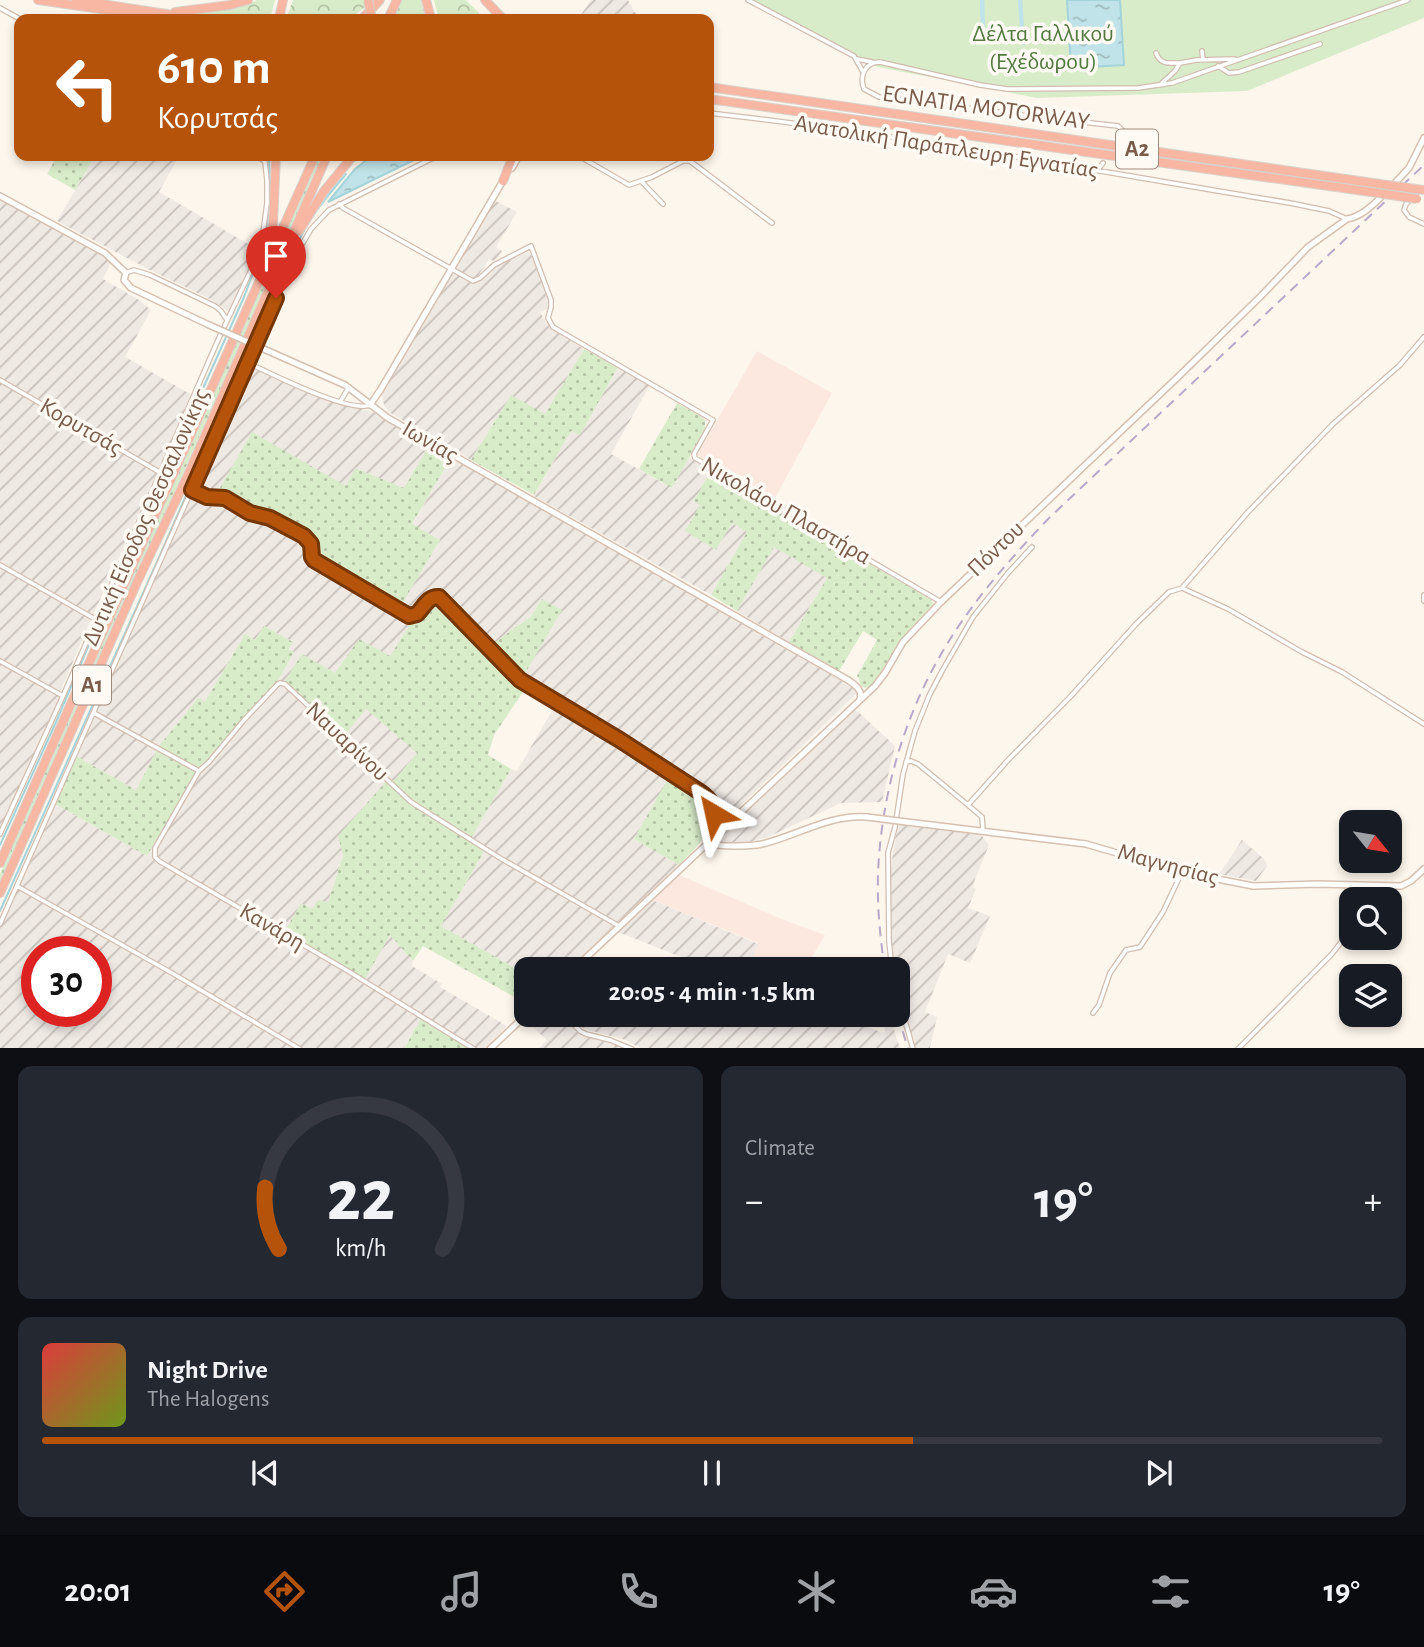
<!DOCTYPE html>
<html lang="en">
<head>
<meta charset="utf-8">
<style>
	body { margin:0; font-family:"Alegreya Sans",sans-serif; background:#242831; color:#f1f3f6; height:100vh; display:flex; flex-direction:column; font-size:26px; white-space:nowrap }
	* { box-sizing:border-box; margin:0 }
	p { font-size:23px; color:#9ea1a6 }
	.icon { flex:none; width:38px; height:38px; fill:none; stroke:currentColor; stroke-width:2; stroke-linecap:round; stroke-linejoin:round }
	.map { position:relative; height:1048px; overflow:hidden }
	.side { display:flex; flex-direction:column; gap:18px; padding:18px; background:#0d0f14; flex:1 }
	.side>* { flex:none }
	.guide { position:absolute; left:14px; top:14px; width:700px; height:147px; border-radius:14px; box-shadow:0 4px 10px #0003; background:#b45309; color:#fff; overflow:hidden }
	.needle { width:46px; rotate:120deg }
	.controls { position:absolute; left:1339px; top:810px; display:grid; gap:14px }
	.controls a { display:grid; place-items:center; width:63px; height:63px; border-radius:14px; background:#171b24; box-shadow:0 4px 10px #0003; font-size:35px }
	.speed { position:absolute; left:21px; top:936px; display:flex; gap:14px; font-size:35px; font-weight:700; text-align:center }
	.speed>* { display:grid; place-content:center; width:91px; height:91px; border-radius:50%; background:#171b24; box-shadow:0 4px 10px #0003; line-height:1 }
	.speed .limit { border:10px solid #d22; background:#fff; color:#111 }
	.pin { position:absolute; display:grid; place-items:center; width:60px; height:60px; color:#fff; margin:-72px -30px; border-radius:50% 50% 50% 0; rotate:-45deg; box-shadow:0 0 7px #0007 }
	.pin .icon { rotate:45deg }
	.me { position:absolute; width:77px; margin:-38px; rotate:324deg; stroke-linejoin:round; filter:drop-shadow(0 0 5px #0008) }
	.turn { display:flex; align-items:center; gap:24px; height:147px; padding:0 28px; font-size:32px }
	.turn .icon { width:91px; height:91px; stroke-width:2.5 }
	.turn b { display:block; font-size:49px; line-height:60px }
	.big { font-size:52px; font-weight:700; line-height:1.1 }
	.side .tile { flex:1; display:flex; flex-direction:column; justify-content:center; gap:10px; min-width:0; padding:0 24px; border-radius:14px; background:#242831 }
	.side .dial { align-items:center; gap:0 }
	.dial svg { height:182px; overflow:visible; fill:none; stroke:#363941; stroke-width:7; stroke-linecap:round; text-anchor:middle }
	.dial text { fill:#f1f3f6; stroke:none }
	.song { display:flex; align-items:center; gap:21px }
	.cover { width:84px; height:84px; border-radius:10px; background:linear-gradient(135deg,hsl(0 70% 55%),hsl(80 70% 35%)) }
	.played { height:7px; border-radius:4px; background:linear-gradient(90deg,#b45309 65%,#363941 65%) }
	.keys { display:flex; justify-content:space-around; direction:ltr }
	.heat { display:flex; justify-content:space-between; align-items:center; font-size:38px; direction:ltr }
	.side .tiles { flex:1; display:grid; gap:18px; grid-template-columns:1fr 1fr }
	.tile:last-child { grid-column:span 2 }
	.trip { position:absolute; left:514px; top:957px; width:396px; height:70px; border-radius:14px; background:#171b24; box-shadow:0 4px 10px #0003; font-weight:700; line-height:70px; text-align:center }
	.tab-bar { display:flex; height:112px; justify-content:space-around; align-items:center; background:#090b0e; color:#9ea1a6 }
	.tab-bar .icon { width:49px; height:49px }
	.tab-bar .on { color:#b45309 }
	.tab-bar b { font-size:32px; color:#f1f3f6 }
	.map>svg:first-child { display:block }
</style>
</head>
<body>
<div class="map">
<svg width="1424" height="1049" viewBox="0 0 1424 1049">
	<defs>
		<pattern id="industrial-furrows" width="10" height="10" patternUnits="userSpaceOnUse" patternTransform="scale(1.75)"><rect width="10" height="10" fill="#efe9e4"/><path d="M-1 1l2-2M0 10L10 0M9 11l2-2" fill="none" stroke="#c7c0bb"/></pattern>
		<pattern id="grass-dots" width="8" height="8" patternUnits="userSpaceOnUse" patternTransform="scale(1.75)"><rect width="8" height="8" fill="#d8ecc9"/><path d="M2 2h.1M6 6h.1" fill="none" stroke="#b4c2a5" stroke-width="1.8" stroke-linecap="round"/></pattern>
		<pattern id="forest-crowns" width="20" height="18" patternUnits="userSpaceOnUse" patternTransform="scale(1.75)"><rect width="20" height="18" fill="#d8ecc9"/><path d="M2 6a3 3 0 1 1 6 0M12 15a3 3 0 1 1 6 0" fill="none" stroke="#b4c2a5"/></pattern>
		<pattern id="water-ripples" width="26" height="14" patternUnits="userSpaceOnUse" patternTransform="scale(1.75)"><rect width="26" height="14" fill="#bfe3e8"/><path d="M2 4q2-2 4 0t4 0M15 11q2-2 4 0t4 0" fill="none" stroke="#a0bbbe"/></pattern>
	</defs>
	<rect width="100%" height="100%" fill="#fdf6ec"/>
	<path fill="#fde8e0" d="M757,351L832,393L774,500L697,455Z
		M679,875L784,920L825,935L805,969H748L758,943L652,900Z"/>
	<path fill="url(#industrial-furrows)" fill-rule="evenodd" d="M591,0H628L639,19H578Z
		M95,156H179L159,192L257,249L229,312L212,300L146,268L57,221Z
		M0,197L104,255L110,260L111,263L103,279L139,300L151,310L125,357L192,395L93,615L0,562Z
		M494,200L517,212L496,247L502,251L496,260L494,261L489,259L478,276L481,278L499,265L527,252L531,254L548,294L549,308L540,312L545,321L552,329L584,349L545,415L511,396L471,460L389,412L385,407L382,399L383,391Z
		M618,367L650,385L611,454L672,488L689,457L711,470L695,501L747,532L711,595L534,496L571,431L580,434Z
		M254,369L313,395L375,413L430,444L404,488L355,469L346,486L217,492L251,511L264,513L309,537L321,562L399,608L440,540L412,525L452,456L856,689L857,693L729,817L672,774L634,839L679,865L568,969L527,970V975L441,926L485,850L470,840L511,769L517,771L556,704L520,682L542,599L531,616L486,649L441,602L413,620L343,735L366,709L418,752L394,781L390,779L343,855L328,902L359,975L364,979L390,935L413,961L412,966L442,984L440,987L507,1026L484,1049L469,1048L422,1018L404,1048L0,1049V928L55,804L147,856L193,777L278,681L294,652L289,649L293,642L264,626L255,640L245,634L205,702L197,699L159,746L136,790L76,756L247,373ZM37,952H96V1012H37Z
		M774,546L827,578L789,642L737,611Z
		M0,567L91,619L61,690L57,691L0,658Z
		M0,660L63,696L0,834Z
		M854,708L895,746L882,802L841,803L768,837L749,842H721L716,838Z
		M899,824L979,832L989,845L972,887L976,889L968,908L990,916L970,963L948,954L925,1012L937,1017L930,1048H915L904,1015L898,988V970H894L891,940V866L896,834Z
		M1242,840L1263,858L1266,862L1267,866L1256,881L1219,874Z
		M652,900L758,944L748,969H697L699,964L618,932Z
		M528,1015H563L579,1031L631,1048H539L547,1040L524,1019Z
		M569,1015H838L883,1033L885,1032L884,1015H889L900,1048H640L626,1040L584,1029Z"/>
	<path fill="url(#grass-dots)" d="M57,156H95L75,190L47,174Z
		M318,156H324L0,885V874Z
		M584,349L618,367L580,435L571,431L534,495L471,460L511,395L545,414Z
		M677,403L702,417L705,420V428L703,433L672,488L639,469Z
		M252,432L346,486L355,468L404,488L430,444L452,456L412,524L440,540L399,609L321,562L309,537L264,513L251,511L217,493Z
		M711,470L727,481L932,600L933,605C922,617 909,628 900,642C889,658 883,674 869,687L865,688L860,685L859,679L857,676L877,640L863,631L839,671L789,642L827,578L774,547L737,611L711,595L747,532L732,523L716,550L685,531L700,505L694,501Z
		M542,599L562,610L520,682L527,686L494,735L488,755L511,769L470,840L485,850L441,926L527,975V1004L423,946L413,961L390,935L365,979L284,933L301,903L312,909L318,900L328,902L343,855L338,836L389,778L394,781L417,753L366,709L344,736L284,682L302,654L335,673L359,639L390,656L413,620L435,602H441L486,649L531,616Z
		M264,626L293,642L289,649L294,652L278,681L193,777L147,856L55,804L76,756L136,790L159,746L198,698L205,702L245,634L255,640Z
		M671,773L709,801C715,831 698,846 679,865L634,839Z
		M421,1018L467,1046L469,1048L404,1049Z"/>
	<path fill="url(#forest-crowns)" d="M257,0H275L270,19H236L199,15L198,14L200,12L244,5Z
		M293,0H374L350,19H286Z
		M400,0H421L426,19H392Z
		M434,0H466L479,13L477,19H439Z"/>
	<path fill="#d8ecc9" d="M753,0H1424V18L1247,91L1037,98L878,67Z"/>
	<path fill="url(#water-ripples)" stroke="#a5d3da" stroke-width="2" d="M1067,0H1120L1124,65L1071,68Z
		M372,156H422L328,202L355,169Z"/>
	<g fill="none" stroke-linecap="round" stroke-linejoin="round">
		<path stroke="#a5d3da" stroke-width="2" d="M266,235L270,200L269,156
			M254,341C272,300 288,256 312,217C322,202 334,188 346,174
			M0,845L56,722L149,504L183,433L244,297L263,247
			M0,911L157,562L251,346"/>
		<path stroke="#bfe3e8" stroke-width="4.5" d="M982,0L983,29L985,32L1022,30
			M1020,0L1023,43"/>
		<g stroke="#d1beb0" stroke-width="6">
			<path id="street" d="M748,0L854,56L863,72
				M0,8L20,19
				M1202,51L1203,60
				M1156,53C1160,65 1170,63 1180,63
				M857,59L872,62
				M1218,66L1229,73L1239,72L1320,44
				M1161,84L1175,71L1180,63L1196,60L1235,59
				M709,113C904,135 1097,171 1290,203L1329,211L1347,219
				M1120,140L1123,131L1118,126L1029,116L879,97L864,89C859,76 865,62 880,62L980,85L1007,89L1138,88L1172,83L1408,0
				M579,156L629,185L652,177L683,161H690L772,223
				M1097,171L1103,163
				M642,182L663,204
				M1419,191L1406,204L1404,210L1409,217L1424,224
				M339,204L343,208L473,281L480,278L494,265L531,246L551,300V307L548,318L553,327L713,420L694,454L695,458L941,602
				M126,273L134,270L150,275L215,306L221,311L227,320
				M248,363C270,373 350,414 370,405
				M0,380L161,473
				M340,402L349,387
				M192,490L207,497L225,498L251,513L269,518L304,536L311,543L312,557L314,560L407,615H415C424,609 427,596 439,597L520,680L669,771L707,797L714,809L708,842
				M0,565L95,619
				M1182,588L1248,512L1334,423L1400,365L1424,337
				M1424,595V601
				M0,661L63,696
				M94,713L199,771
				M906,762L911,761L918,764L968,805
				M983,831L982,817L968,805L1009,759L1071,696L1136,624L1169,592L1182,588L1228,609L1302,652L1342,672L1424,724
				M0,834L63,696L218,340L251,270L260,246L263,233L267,203V181L265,162L258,156
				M17,886L172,973L300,1049
				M1361,900L1368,885
				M0,924L294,258L311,229L329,210L437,156
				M892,970L889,941L888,853L895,827L903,774L915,731L929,696L942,671L973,617L1008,573L1032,547
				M898,996L913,1049
				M1093,1013L1099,1005L1110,973L1126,950L1140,947L1163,912L1182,872
				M565,1015L580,1031L586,1034L610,1040L632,1049
				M474,1049L348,971L159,861L155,857V848L199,771L209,762L244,720L278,684L280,683L285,684L411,802L500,858L619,926
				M1238,1049L1331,955L1342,941L1351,922"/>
		</g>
		<g stroke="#d6c0b0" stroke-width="8">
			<path id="secondary" d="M512,168L519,156
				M1392,186L1409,168L1424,138
				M0,196L105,253L126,273L124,280L131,288L209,325
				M266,350L345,385L388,418L848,680C855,685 863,690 860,699
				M370,405L381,389L504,179
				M907,822L1086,844L1182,872L1253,886L1317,884L1401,886L1411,881L1424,869
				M707,843C716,846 725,846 734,846C744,846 753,846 762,844C797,836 829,814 867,817
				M573,970L875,686L885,673L903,642L941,602L1179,376L1261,296L1308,247L1347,219C1363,216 1374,204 1385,193
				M490,1049L527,1014"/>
		</g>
		<g stroke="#dad1cd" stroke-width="10">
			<path id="highway" d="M38,0L170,19
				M76,0L199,19
				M426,0L431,19
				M485,0L503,19
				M175,12L230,5L248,0
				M279,19L283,0
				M362,19L380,0
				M388,19L397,0
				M709,87L1387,185
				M709,99L1378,193
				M503,181L513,156
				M299,231L324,191L353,156
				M263,263L273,224L276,156
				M0,863L315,156
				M0,893L138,580L187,477L327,156"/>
		</g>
		<use href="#street" stroke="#fff" stroke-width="3.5"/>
		<use href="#secondary" stroke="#fff" stroke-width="5"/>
		<use href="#highway" stroke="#f7b7a3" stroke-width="8"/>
		<path stroke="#b9a8c9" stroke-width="2" stroke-dasharray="10 7" stroke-linecap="butt" d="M885,970C880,938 877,906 878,874C881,798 902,722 940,656C969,605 1009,560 1049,518L1424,165
			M898,1015L908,1049"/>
		<g stroke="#d6c0b0" stroke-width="8" stroke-linecap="butt">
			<path id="secondary-bridge" d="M209,325L266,350
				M867,817L907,822"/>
		</g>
		<g stroke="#dad1cd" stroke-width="10" stroke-linecap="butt">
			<path id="highway-bridge" d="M368,0L372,19
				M1387,185L1424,190
				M1378,193L1417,199"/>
		</g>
		<use href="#secondary-bridge" stroke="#fff" stroke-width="5"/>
		<use href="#highway-bridge" stroke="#f7b7a3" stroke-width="8"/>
	</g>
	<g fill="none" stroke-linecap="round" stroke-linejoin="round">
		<g stroke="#753606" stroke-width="18">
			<path id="route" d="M276,298L192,490L207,497L225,498L250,513L270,518L304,536L311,544L312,557L314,560L409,616L417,614C424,607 428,596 439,597L520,680L620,740L700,792C708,798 714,804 714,814"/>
		</g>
		<use href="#route" stroke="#b45309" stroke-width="12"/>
	</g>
	<g text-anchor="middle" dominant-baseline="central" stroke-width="7" stroke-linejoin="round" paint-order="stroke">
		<g fill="#fffaf3" stroke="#a28b7f" stroke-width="2">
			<rect x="1116" y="129.5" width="42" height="39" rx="5"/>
			<rect x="73" y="665.5" width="38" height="39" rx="5"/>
		</g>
		<g font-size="23" font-weight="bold" fill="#7a5c4d">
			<text x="1137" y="149">Α2</text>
			<text x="92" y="685">Α1</text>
		</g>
		<g font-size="24" fill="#537a41" stroke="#fffaf3">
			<text x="1043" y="34">Δέλτα Γαλλικού<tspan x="1043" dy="28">(Εχέδωρου)</tspan></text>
		</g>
		<g font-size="24" fill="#7a5c4d" stroke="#fffaf3">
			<text transform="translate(986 108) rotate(8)">EGNATIA MOTORWAY</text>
			<text transform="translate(946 147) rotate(9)">Ανατολική Παράπλευρη Εγνατίας</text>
			<text transform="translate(81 427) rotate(30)">Κορυτσάς</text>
			<text transform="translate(430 442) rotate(30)">Ιωνίας</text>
			<text transform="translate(786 511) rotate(30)">Νικολάου Πλαστήρα</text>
			<text transform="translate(146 517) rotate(-66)">Δυτική Είσοδος Θεσσαλονίκης</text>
			<text transform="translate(996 549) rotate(-44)">Πόντου</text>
			<text transform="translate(347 742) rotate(43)">Ναυαρίνου</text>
			<text transform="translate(1168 865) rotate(15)">Μαγνησίας</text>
			<text transform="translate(272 927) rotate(30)">Κανάρη</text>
		</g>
	</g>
</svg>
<div class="controls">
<a><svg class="needle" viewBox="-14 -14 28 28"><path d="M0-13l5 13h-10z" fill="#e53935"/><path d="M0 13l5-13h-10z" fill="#9ea1a6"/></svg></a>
<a><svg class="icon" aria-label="search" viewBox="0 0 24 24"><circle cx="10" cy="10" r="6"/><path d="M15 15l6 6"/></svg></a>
<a><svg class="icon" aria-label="layers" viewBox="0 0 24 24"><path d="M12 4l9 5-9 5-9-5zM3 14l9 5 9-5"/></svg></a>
</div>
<div class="speed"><div class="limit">30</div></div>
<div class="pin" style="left:276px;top:298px;background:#d93025"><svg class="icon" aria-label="arrive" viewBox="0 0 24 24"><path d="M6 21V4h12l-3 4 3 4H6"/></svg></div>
<svg class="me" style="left:714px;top:814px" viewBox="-20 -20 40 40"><path d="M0-17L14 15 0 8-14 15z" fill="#b45309" stroke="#fff" stroke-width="4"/></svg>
<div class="trip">20:05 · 4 min · 1.5 km</div>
<div class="guide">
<div class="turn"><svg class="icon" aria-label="left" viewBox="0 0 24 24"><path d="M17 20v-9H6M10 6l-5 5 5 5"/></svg><div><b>610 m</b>Κορυτσάς</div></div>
</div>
</div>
<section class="side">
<div class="tiles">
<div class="tile dial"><svg viewBox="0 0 100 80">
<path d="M14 69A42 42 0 1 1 86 69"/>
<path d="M14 69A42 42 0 0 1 8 42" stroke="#b45309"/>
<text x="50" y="56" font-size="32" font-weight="700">22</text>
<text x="50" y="72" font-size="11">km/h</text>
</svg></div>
<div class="tile"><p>Climate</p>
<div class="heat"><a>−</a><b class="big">19°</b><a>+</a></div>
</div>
<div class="tile">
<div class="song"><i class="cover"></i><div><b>Night Drive</b><p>The Halogens</p></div></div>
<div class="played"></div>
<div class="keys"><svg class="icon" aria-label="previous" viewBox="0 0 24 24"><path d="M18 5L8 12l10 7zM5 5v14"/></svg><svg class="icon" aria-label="pause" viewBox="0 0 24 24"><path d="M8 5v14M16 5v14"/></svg><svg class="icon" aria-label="next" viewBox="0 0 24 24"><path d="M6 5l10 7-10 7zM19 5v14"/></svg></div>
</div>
</div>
</section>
<nav class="tab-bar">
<b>20:01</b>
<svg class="icon on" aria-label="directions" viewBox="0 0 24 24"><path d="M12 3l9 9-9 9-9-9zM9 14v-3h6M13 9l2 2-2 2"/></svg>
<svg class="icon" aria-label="music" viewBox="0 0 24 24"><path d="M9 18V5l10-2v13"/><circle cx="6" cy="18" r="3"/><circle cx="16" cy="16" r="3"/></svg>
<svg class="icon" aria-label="phone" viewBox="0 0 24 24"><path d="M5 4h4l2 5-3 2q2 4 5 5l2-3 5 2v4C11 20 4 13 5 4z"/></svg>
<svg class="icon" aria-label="climate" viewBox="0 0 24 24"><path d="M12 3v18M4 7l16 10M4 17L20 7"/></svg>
<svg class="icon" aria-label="car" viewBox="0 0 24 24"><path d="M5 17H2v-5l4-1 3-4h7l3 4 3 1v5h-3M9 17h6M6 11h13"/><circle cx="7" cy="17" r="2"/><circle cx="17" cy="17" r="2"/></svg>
<svg class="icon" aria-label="filters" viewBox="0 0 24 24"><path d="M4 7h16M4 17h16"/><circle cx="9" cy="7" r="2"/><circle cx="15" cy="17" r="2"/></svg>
<b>19°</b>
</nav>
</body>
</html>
